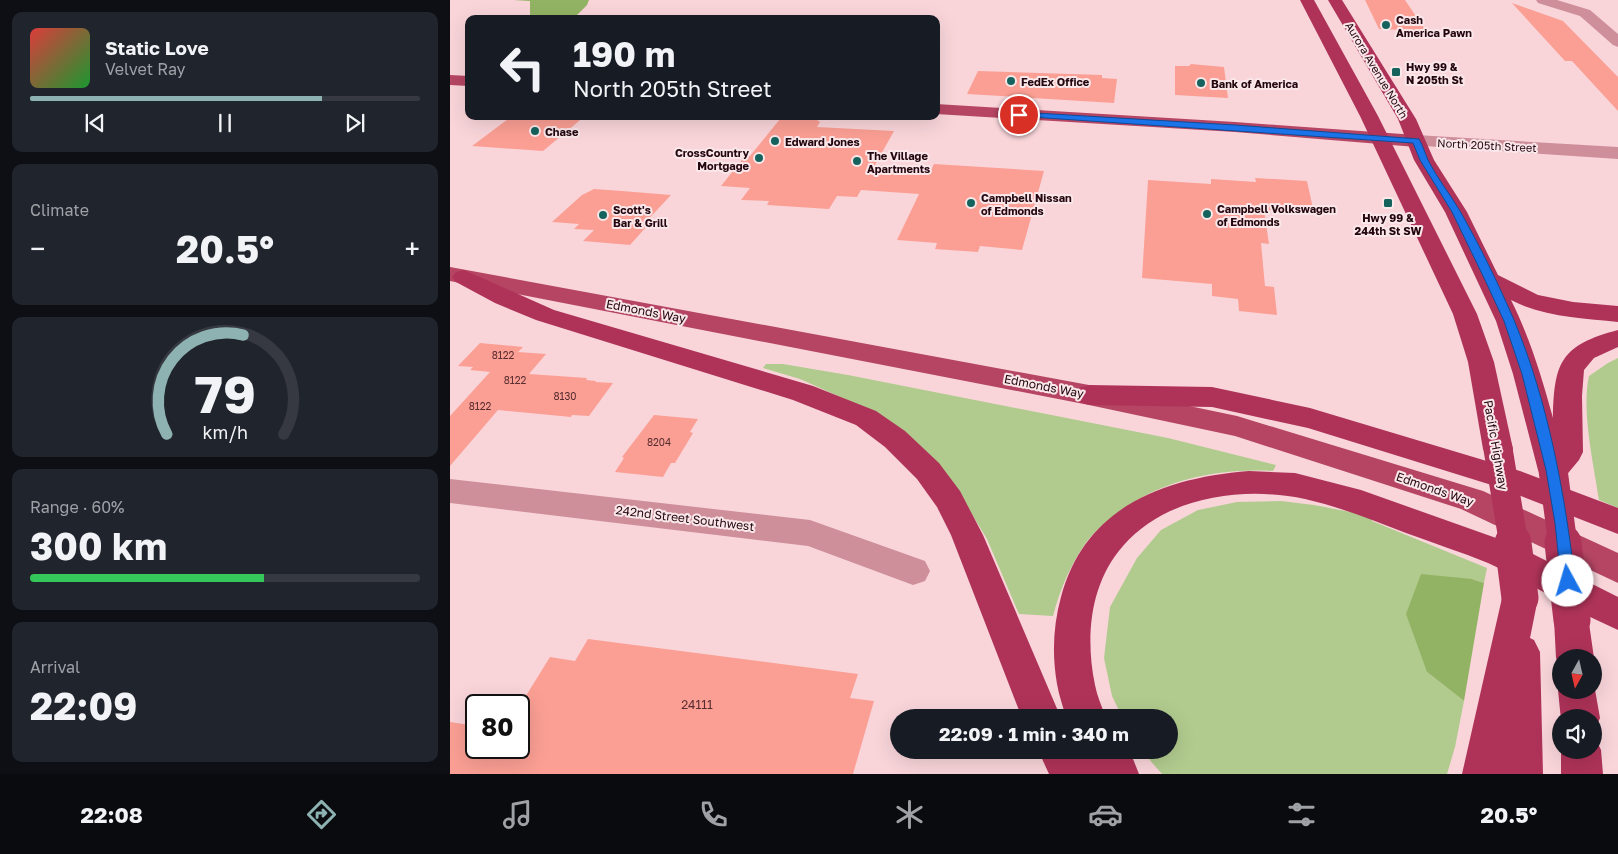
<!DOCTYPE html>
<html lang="en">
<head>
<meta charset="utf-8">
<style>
	body { margin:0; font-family:"Golos Text",sans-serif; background:#20242c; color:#f1f3f6; height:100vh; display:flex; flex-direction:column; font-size:19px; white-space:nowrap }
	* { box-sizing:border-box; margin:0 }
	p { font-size:16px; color:#9ea1a6 }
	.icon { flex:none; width:28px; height:28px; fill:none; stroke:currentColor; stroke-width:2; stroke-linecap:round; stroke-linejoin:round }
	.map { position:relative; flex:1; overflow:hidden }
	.panel { display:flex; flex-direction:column; gap:12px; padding:12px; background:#0d0f14; width:450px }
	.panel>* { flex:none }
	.banner { position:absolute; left:15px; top:15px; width:475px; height:105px; border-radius:10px; box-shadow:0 5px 20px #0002; background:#171b24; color:#f1f3f6; overflow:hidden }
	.needle { width:32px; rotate:188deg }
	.fabs { position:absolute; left:1102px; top:649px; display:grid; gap:10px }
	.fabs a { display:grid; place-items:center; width:50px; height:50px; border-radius:50%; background:#171b24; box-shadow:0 5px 20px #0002; font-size:25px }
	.speed { position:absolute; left:15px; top:694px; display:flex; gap:10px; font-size:25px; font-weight:700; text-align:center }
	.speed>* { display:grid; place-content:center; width:65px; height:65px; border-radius:50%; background:#171b24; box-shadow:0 5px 20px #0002; line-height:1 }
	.speed .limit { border:2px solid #111; border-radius:8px; background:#fff; color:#111 }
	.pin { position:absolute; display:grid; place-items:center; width:42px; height:42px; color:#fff; margin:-21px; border:2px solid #fff; border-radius:50%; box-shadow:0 1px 5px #0007 }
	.me { position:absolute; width:55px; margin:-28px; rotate:354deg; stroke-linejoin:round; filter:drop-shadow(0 0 4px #0008) }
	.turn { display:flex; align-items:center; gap:18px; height:105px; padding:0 25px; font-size:22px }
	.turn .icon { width:65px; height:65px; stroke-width:2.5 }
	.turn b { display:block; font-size:35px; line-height:42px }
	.big { font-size:38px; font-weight:700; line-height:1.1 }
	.panel .card { flex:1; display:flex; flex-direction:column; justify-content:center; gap:8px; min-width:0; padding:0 18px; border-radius:10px; background:#20242c }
	.panel .dial { align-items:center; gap:0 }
	.dial svg { height:130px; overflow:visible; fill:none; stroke:#363941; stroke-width:7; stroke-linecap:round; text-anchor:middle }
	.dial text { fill:#f1f3f6; stroke:none }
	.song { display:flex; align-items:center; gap:15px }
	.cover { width:60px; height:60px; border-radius:8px; background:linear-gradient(135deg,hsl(0 70% 55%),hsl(130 70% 35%)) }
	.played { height:5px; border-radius:2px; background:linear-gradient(90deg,#8eb2b1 75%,#363941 75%) }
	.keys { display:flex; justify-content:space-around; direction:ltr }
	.heat { display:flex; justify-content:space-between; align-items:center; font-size:28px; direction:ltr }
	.charge { height:8px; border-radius:4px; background:linear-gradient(90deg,#34c759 60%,#363941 0) }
	.trip { position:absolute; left:440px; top:709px; width:288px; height:50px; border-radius:25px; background:#171b24; box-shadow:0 5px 20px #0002; font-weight:700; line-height:50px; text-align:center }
	.menu { display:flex; height:80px; justify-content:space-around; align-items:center; background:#090b0e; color:#9ea1a6 }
	.menu .icon { width:35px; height:35px }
	.menu .active { color:#8eb2b1 }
	.menu b { font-size:22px; color:#f1f3f6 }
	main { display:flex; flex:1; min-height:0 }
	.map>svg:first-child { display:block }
</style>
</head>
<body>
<main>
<section class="panel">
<div class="card">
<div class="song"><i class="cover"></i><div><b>Static Love</b><p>Velvet Ray</p></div></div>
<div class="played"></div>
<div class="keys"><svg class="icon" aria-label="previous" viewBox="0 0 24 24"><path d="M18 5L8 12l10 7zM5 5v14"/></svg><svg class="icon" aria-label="pause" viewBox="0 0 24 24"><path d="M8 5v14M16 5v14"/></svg><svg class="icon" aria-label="next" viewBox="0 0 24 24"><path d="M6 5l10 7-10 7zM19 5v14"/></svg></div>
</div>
<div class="card"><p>Climate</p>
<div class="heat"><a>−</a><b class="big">20.5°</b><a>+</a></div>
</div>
<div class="card dial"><svg viewBox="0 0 100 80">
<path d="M14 69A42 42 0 1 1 86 69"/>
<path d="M14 69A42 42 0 0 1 61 8" stroke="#8eb2b1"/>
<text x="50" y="56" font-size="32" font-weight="700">79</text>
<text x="50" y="72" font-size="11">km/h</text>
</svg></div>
<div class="card"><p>Range · 60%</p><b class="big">300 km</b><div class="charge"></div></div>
<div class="card"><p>Arrival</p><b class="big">22:09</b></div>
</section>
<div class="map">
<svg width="1168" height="774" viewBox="0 0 1168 774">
	<rect width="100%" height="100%" fill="#f9d5da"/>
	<path fill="#b1cb8e" d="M1168,358V508L1149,500C1144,465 1131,411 1139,376L1158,363Z
		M316,364H333L398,375L718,438L826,465L823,471C767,468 711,480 666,514C656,522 645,531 638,540C621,563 610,589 603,616L569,614L537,539L508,491L424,412L350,379L313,368Z
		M831,501L864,505L922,516V521L1037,568L1034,583L1022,579L977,672L1014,701L1005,747L997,774H712L691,750H719V718L672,717L662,696L654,658L660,607L687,558L711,530L748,510L787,502Z"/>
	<path fill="#93b364" d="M63,0H139L137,5L123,19H80V1Z
		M971,574L1022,579L1034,583L1014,701L977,672L956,614Z"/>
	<path fill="#fb9f94" d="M915,0H955L976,31L929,29Z
		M1062,3L1113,21L1168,77V111L1122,61H1115Z
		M741,64L774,67L778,98L725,95V66H739Z
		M528,71L652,75V78L667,79L664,103L517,94Z
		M62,116H135L93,151L22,146Z
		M336,118L367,120L370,122L367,127L444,131L425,165L481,170L484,164L594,171L572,250L530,246L528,252L485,249L487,243L447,240L469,194L411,190L407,197L387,196L379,209L317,205L319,201L291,200L300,188L271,186L295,156H300L330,119Z
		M805,178L857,181L864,213L814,210L819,244L811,243L815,286L824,287L827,315L789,311L788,299L762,296V284L692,278L698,180L761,184V179L806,182Z
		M144,189L172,191L221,195L193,225H198L180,245L133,241L144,230L124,229L129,224L102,222L132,195Z
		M30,343L73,347L68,352L96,354L79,374L137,378L136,380L146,381L145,382L163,383L139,416L122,415L121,417L48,410L0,466V416L40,372L20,370L23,367L8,366Z
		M204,415L248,419L240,432L243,433L225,463H221L213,477L165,472L174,458L172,457Z
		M138,639L408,674L400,698L424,701L403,774H0V722L26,726V748H69V707L100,657L125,661Z"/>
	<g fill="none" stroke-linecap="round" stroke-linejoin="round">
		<path fill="#ce8f9b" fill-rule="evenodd" d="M1086,0H1107L1140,10L1168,34V47L1163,45L1130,16L1088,3Z
			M0,479L360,520L475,561L480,571L475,581L463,585L358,546L0,503Z"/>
		<path fill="#ce8f9b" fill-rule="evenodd" d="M966,135L1168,147V159L959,145L957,141L959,137Z"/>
		<path fill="#b54563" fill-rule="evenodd" d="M0,75L19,76V86L0,85Z
			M486,104L785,122L966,135L973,137L975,141L973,145L966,147L785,132L486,114Z
			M0,267L639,385L787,416L1033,491L1168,553V583L1011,509L785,436L639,405L0,281Z"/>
		<path fill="#af3359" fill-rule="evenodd" d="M850,0H864L928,116L1027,314L1044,362L1063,449L1059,457L1048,460L1037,457L1033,449L1018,362L1003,314L910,116Z
			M878,0H892L966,119L984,160L1017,212L1048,275L1088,295L1123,302L1168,306V322C1133,318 1093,317 1061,300C1080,338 1092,378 1103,418C1104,362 1111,345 1168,330V347L1144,358L1134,370L1132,396L1133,452L1129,460L1114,478L1103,482L1092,478L1088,470L1063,374L1046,321L995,212L964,160L948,119Z
			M14,270L104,310L363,386L426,411L455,431L489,463L510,491L533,535L611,718H572L501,535L487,507L467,479L435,447L406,425L343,400L86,320L45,303L6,282L2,277L6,272Z
			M639,385L762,387L860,408L1070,471L1168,508V534L1048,487L858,428L762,407L639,405L629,402L625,395L629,388Z
			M799,471L845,473L911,490L1063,544L1168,597V630L1138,616L1144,658H1111V669L1106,658L1104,620L1109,609L1118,605C1092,592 1065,575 1038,563C1011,552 983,543 956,533C923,520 890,507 855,499C794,486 716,496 673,546C640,583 635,637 645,685C647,696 652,707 656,718H616C613,706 609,696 607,684C602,655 603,626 611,597C635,507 713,478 799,471Z
			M1070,583L1082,587L1088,598L1080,638L1084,640L1090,652L1093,774H1012L1052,598L1058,587Z
			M1111,682V690H1144V684L1150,718L1144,732V718H1111V720L1108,690Z
			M1144,735L1151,750L1153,774H1111V749L1144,750Z
			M588,750H676L683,759L689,774H643L642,772L643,774H599Z"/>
		<path stroke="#af3359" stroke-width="29" d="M1048,449L1064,545
			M1103,470L1113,545"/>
		<path stroke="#af3359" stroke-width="37" d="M1063,543L1070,598
			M1113,543L1122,620"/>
	</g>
	<path fill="#1a73e8" stroke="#114b97" d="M569,112L785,125L969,139C973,146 975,153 978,160C987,178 1000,194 1010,211C1030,246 1048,283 1064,320C1098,401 1115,494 1125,581L1123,586L1118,587L1113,586L1111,581L1105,523L1096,470L1072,374L1054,321L1035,280L1002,212L970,160L963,143L566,116L565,115Z"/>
	<g fill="#16635d" stroke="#fae7ea" stroke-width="2">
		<circle cx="936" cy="25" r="5"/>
		<rect x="941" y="67" width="10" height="10" rx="2.5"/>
		<circle cx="561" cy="81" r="5"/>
		<circle cx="751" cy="83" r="5"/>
		<circle cx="85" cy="131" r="5"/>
		<circle cx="325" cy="141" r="5"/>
		<circle cx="309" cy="158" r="5"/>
		<circle cx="407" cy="161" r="5"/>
		<circle cx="521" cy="203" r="5"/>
		<rect x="933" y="198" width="10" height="10" rx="2.5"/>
		<circle cx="757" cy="214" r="5"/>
		<circle cx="153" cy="215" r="5"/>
	</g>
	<g text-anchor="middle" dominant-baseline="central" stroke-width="4" stroke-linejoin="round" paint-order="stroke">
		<g font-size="10" fill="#592c30">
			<text x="53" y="355">8122</text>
			<text x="65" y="380">8122</text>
			<text x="115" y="396">8130</text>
			<text x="30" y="406">8122</text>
			<text x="209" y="442">8204</text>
		</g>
		<g font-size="11" font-weight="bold" fill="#23060e" stroke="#fae7ea" text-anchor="start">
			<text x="946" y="19">Cash<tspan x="946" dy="13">America Pawn</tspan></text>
			<text x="956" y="66">Hwy 99 &amp;<tspan x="956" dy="13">N 205th St</tspan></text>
			<text x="571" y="81">FedEx Office</text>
			<text x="761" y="83">Bank of America</text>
			<text x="95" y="131">Chase</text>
			<text x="335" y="141">Edward Jones</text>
			<text x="299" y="152" text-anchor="end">CrossCountry<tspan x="299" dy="13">Mortgage</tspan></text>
			<text x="417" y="155">The Village<tspan x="417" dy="13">Apartments</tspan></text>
			<text x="531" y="197">Campbell Nissan<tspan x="531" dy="13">of Edmonds</tspan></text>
			<text x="767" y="208">Campbell Volkswagen<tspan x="767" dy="13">of Edmonds</tspan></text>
			<text x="163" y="209">Scott's<tspan x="163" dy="13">Bar &amp; Grill</tspan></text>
			<text x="938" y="217" text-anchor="middle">Hwy 99 &amp;<tspan x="938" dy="13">244th St SW</tspan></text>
		</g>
		<g font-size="11" fill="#23060e" stroke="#fae7ea">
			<text transform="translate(927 70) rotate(59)">Aurora Avenue North</text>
			<text transform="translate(1037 145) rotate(3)">North 205th Street</text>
		</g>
		<g font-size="12" fill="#23060e" stroke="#fae7ea">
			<text transform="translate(196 311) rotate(11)">Edmonds Way</text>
			<text transform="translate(594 386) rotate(11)">Edmonds Way</text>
			<text transform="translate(1046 445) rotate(80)">Pacific Highway</text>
			<text transform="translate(985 489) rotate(19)">Edmonds Way</text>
			<text transform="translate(235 518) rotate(7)">242nd Street Southwest</text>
		</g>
		<g font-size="12" fill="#592c30">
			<text x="247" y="704">24111</text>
		</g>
	</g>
</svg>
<div class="fabs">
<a><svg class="needle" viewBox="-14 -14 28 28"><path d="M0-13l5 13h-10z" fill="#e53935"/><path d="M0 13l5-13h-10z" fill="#9ea1a6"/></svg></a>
<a><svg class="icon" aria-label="sound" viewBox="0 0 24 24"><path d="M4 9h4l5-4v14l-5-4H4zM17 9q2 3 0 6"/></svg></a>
</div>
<div class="speed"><div class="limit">80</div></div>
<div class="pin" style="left:569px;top:115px;background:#d93025"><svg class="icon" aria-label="arrive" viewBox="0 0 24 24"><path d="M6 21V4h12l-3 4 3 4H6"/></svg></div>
<svg class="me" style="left:1118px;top:581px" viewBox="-20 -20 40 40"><circle r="19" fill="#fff"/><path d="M0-13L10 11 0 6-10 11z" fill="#1a73e8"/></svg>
<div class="trip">22:09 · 1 min · 340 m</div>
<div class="banner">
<div class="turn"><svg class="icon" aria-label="left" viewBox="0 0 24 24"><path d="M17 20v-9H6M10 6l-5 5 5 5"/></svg><div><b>190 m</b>North 205th Street</div></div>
</div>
</div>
</main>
<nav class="menu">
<b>22:08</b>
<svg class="icon active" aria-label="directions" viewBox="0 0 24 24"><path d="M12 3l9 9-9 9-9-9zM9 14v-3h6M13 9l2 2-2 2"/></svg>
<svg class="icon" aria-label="music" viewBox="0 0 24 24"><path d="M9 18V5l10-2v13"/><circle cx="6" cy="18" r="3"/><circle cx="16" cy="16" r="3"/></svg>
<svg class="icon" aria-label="phone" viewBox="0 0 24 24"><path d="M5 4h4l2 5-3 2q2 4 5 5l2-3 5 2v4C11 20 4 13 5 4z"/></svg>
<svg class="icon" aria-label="climate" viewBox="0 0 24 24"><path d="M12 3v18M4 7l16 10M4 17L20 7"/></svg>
<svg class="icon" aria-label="car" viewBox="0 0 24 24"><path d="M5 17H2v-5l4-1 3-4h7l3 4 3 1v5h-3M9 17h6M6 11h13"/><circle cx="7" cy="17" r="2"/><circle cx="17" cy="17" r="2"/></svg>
<svg class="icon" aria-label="filters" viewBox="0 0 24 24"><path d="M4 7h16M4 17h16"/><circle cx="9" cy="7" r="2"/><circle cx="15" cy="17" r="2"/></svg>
<b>20.5°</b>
</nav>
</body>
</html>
